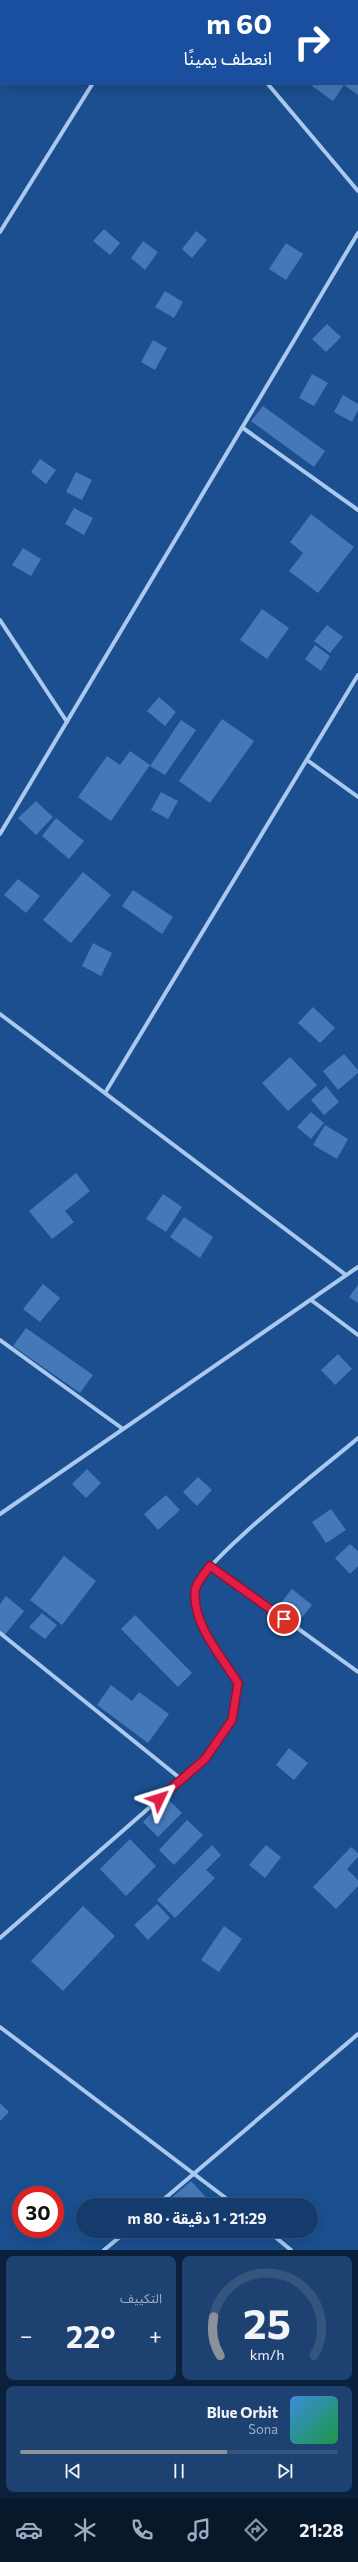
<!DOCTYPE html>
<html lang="ar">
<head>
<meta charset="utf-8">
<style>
	body { margin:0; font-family:Commissioner,"Noto Sans Arabic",sans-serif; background:#1d4271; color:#f1f3f6; direction:rtl; height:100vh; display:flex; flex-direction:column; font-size:15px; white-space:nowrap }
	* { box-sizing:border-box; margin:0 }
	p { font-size:13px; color:#9dadc1 }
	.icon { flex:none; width:22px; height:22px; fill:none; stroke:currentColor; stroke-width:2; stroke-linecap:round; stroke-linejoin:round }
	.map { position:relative; height:2250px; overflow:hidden; direction:ltr }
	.panel { display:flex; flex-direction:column; gap:6px; padding:6px; background:#0b203b; flex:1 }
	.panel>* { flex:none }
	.hud { position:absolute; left:0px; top:0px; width:358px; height:84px; box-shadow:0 4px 16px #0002,0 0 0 1px #33557e; direction:rtl; background:#1a4fa0; color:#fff; overflow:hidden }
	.speed { position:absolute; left:12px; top:2186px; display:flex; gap:8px; font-size:20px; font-weight:700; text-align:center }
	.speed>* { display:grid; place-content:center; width:52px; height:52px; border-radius:50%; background:#143b6b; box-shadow:0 4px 16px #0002,0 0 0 1px #33557e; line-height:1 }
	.speed .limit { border:6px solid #d22; background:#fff; color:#111 }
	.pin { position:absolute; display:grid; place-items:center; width:34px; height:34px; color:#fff; margin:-17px; border:2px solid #fff; border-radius:50%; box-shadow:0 1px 4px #0007 }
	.me { position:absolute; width:44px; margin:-22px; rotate:49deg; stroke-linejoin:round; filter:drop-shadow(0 0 3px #0008) }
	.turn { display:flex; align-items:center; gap:14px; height:84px; padding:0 20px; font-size:18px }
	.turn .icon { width:52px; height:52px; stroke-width:2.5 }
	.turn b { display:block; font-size:28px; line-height:34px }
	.big { font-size:30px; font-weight:700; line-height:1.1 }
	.panel .widget { flex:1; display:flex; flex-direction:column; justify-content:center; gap:6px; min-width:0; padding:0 14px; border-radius:8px; background:#1d4271 }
	.panel .dial { align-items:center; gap:0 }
	.dial svg { height:104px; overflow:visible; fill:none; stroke:#33557e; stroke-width:7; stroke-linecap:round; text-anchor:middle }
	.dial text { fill:#f1f3f6; stroke:none }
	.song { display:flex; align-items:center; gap:12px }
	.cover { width:48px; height:48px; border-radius:6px; background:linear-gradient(135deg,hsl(210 70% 55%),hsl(140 70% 35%)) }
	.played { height:4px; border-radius:2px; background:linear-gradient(90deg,#8c9099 65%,#33557e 65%) }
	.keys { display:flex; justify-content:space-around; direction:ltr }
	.heat { display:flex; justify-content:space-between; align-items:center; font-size:22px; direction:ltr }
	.panel .tiles { flex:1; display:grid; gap:6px; grid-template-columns:1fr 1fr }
	.widget:last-child { grid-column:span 2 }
	.trip { position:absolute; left:76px; top:2198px; width:242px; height:40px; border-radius:20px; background:#143b6b; box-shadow:0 4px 16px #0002,0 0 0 1px #33557e; font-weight:700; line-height:40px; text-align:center; direction:rtl }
	.tabs { display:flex; height:64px; justify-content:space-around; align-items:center; background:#08182b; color:#9dadc1 }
	.tabs .icon { width:28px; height:28px }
	.tabs .selected { color:#8c9099 }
	.tabs b { font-size:18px; color:#f1f3f6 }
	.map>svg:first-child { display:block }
</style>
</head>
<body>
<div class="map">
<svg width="358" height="2250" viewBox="0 0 358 2250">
	<rect width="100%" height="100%" fill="#1b4f8f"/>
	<path fill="#4478b7" d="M314,83H358V95L344,85L333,101L312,86Z
		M104,229L120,243L110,255L93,241Z
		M196,231L207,240L192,258L182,249Z
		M143,241L158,252L145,270L131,258Z
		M286,243L303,254L286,280L269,269Z
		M165,291L183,302L174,318L155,307Z
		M327,324L341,337L326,352L312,339Z
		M153,340L167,348L155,370L141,362Z
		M312,374L328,383L314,406L299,398Z
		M343,395L358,404V410L352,422L334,412Z
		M263,406L325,451L314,467L251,421Z
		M40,459L56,470L46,484L31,472Z
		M76,472L92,480L82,500L66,492Z
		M74,508L93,518L84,535L65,524Z
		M311,514L354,547L318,593L289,571L303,553L290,542Z
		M23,548L41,559L31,576L12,565Z
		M262,609L289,628L267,659L240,640Z
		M327,625L343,637L330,653L314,641Z
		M315,645L330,656L321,671L305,659Z
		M159,697L176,712L165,726L147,711Z
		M222,719L254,741L210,803L179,781Z
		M181,720L196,730L165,775L150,766Z
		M130,751L150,765L111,821L78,797L107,756L120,765Z
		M161,792L178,801L168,819L151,810Z
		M36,801L53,817L36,835L18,818Z
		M56,818L84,841L69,859L42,836Z
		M83,872L111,895L71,943L43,920Z
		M18,879L40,896L26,913L4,895Z
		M133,890L173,917L162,934L122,906Z
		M93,943L112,953L101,976L82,966Z
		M313,1007L335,1028L320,1043L298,1023Z
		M344,1054L358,1070V1073L338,1090L323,1071Z
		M290,1057L317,1085L288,1111L262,1083Z
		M326,1086L339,1102L324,1115L311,1100Z
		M311,1112L324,1123L311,1139L297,1127Z
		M325,1125L348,1139L337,1159L313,1145Z
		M76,1173L90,1191L65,1211L74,1222L52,1239L29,1211Z
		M163,1194L182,1207L166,1232L146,1219Z
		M184,1217L213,1237L200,1258L170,1237Z
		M43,1284L60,1298L40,1322L23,1309Z
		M358,1285V1303L349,1297Z
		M26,1328L93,1375L80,1393L13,1346Z
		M338,1354L352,1369L335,1385L321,1370Z
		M87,1469L101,1483L86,1498L72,1484Z
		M198,1477L212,1490L197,1506L183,1492Z
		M166,1495L180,1510L158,1530L144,1514Z
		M331,1509L346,1530L326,1543L312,1522Z
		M350,1544L358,1551V1566L350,1574L335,1558Z
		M64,1556L96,1581L62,1625L30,1600Z
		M292,1589L312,1605L300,1620L279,1605Z
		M6,1596L24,1611L4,1636L0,1633V1604Z
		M42,1613L57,1625L45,1639L29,1627Z
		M135,1615L192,1673L178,1687L121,1629Z
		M111,1685L132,1701L139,1692L169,1714L148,1743L97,1705Z
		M289,1748L308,1763L294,1780L276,1765Z
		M166,1797L182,1813L158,1837L143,1822Z
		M187,1820L203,1835L174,1865L159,1850Z
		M130,1839L156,1866L126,1896L100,1869Z
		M212,1845L221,1855L206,1870L215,1878L175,1918L157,1900Z
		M266,1845L281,1857L265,1878L249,1865Z
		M351,1847L358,1853V1857L347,1869L358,1880V1886L336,1909L313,1887Z
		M157,1904L170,1918L148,1940L134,1925Z
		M83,1906L115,1936L63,1991L31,1961Z
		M224,1926L242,1939L219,1972L201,1960Z
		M0,2103L9,2112L0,2121Z
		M191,2181L213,2205H173L169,2200Z"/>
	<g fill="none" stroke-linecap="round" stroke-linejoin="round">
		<path stroke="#a9c9ee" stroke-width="4" d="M196,0L197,1
			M145,1L146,0
			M267,83L358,191
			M0,232L93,83
			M243,428L358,510
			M0,620L67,722
			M307,760L358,797
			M0,834L358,233
			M0,1014L346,1275
			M105,1093L358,675
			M311,1300L358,1335
			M0,1340L123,1429
			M0,1514L358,1267
			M210,1565L358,1672
			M0,1633L181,1779
			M0,1938L205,1759L232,1720L238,1683C225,1663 190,1616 194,1591C200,1562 329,1463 358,1438
			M0,2027L235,2205
			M157,2205L358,2034
			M268,2231L291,2250
			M104,2250L127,2231"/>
	</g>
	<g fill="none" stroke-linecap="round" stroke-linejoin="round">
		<g stroke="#92132f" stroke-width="10">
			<path id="route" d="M159,1799L205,1759L232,1720L238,1683C222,1657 193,1625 195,1592C195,1584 205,1573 210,1566L284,1619"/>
		</g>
		<use href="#route" stroke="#e11d48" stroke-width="7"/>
	</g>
</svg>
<div class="speed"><div class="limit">30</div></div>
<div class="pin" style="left:284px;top:1619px;background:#d93025"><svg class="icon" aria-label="arrive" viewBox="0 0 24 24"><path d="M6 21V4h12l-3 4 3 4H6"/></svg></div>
<svg class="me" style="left:159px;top:1799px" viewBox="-20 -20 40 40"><path d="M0-17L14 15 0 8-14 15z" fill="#e11d48" stroke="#fff" stroke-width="4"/></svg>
<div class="trip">21:29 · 1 دقيقة · 80 m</div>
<div class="hud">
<div class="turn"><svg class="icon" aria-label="right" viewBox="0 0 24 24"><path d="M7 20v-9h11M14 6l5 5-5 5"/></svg><div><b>60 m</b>انعطف يمينًا</div></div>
</div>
</div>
<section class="panel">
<div class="tiles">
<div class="widget dial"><svg viewBox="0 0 100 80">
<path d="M14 69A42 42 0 1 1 86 69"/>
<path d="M14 69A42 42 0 0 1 9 39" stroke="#8c9099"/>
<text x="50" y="56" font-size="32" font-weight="700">25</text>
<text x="50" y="72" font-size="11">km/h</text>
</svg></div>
<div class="widget"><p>التكييف</p>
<div class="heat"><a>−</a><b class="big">22°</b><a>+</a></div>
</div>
<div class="widget">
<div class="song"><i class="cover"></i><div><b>Blue Orbit</b><p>Sona</p></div></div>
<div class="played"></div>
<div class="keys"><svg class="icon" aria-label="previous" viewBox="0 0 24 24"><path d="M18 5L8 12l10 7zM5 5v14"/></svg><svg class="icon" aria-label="pause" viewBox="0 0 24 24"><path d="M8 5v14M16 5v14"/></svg><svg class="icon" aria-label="next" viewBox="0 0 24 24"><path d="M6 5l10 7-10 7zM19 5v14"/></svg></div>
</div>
</div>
</section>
<nav class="tabs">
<b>21:28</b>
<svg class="icon selected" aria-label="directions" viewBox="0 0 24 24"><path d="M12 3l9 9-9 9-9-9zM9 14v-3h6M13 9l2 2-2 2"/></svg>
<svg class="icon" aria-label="music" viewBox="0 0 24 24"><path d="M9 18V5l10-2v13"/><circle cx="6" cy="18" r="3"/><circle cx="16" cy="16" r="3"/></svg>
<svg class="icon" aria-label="phone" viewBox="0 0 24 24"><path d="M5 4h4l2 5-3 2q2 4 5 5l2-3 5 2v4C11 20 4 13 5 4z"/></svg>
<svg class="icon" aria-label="climate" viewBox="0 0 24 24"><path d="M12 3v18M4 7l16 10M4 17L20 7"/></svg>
<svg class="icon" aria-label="car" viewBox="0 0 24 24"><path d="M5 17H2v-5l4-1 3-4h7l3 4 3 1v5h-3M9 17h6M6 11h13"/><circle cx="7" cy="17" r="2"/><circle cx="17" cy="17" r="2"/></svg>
</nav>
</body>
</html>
